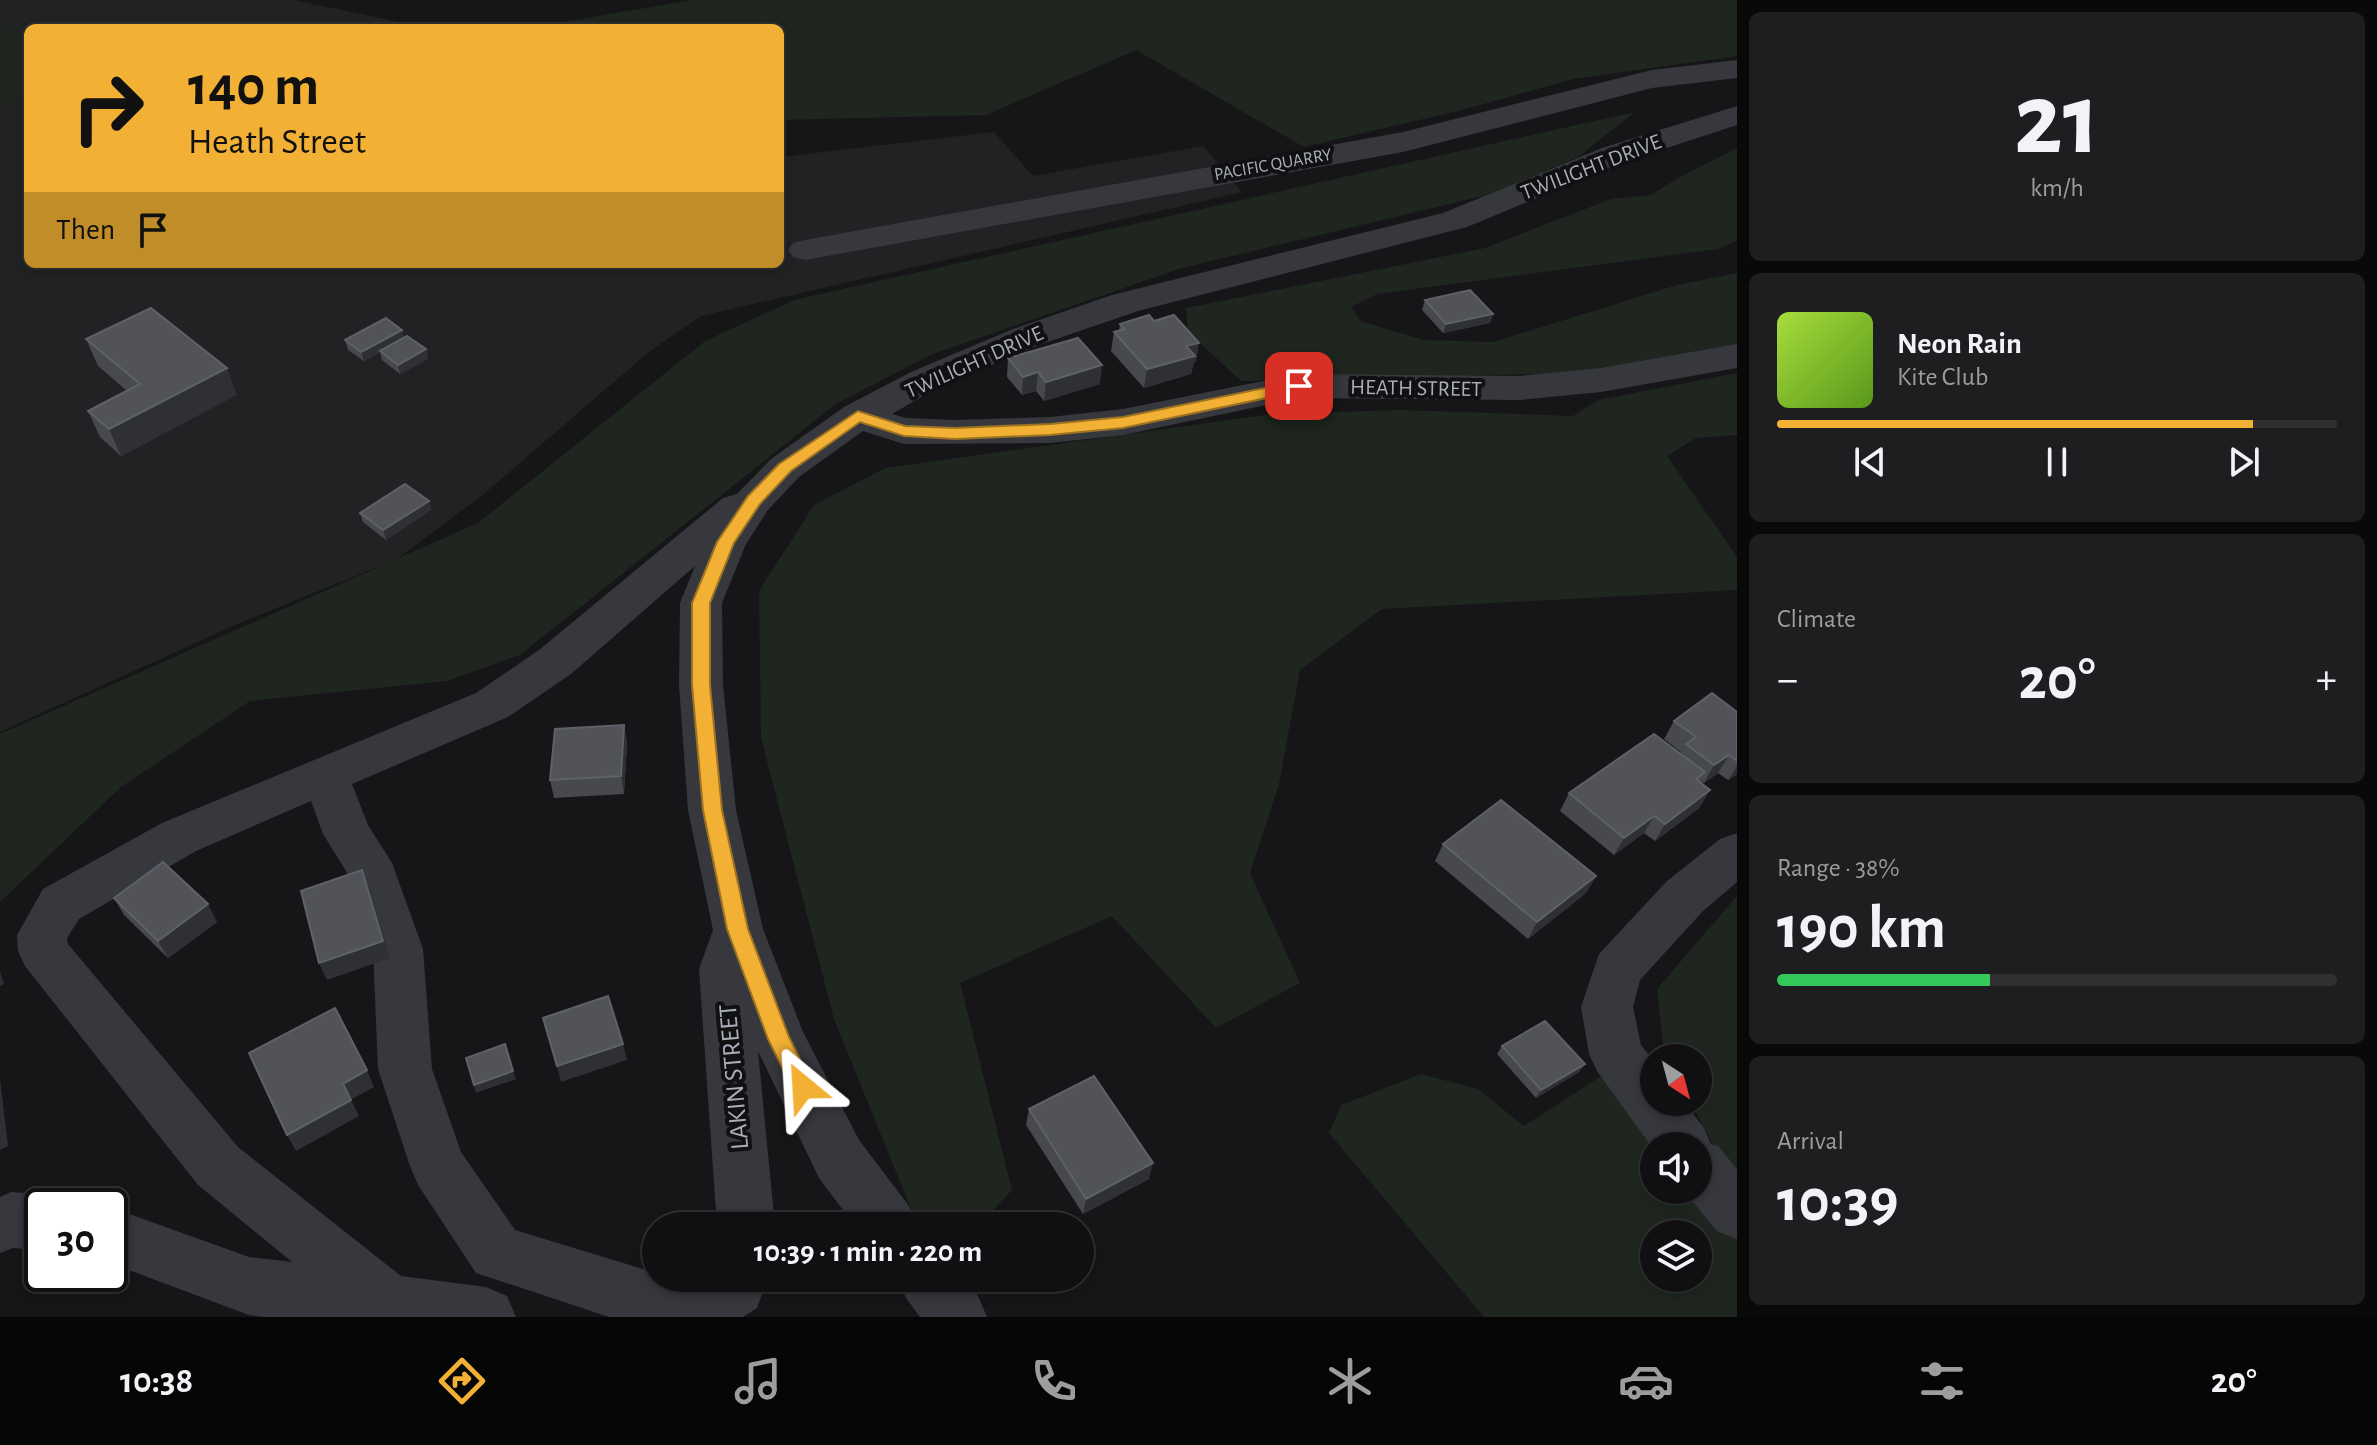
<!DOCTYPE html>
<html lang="en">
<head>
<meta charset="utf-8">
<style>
	body { margin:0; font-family:"Alegreya Sans",sans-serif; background:#1e1e20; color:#f1f3f6; height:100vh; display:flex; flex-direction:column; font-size:30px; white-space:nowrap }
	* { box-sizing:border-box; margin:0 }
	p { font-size:26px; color:#9c9d9f }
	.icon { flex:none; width:44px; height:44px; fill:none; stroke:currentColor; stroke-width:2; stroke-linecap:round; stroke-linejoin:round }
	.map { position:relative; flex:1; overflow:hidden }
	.drawer { display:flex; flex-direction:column; gap:12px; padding:12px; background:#09090a; width:640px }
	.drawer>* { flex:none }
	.top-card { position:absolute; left:24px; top:24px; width:760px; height:244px; border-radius:12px; box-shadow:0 4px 12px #0003,0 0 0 2px #303032; background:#f2b134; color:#111; overflow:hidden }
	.needle { width:52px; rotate:144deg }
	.controls { position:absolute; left:1640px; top:1044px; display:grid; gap:16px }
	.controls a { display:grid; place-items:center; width:72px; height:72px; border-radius:50%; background:#101012; box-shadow:0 4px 12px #0003,0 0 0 2px #303032; font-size:40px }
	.speed { position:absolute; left:24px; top:1188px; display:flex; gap:16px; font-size:40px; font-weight:700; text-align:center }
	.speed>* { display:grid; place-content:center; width:104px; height:104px; border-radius:50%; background:#101012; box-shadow:0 4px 12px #0003,0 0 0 2px #303032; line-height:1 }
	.speed .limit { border:4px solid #111; border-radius:12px; background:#fff; color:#111 }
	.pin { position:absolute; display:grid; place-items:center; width:68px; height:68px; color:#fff; margin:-34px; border-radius:16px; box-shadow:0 4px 12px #0006 }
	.me { position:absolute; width:88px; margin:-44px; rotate:333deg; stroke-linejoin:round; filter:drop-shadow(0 0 6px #0008) }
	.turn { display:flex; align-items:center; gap:28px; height:168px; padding:0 32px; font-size:36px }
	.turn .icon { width:104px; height:104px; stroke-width:2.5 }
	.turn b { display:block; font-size:56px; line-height:68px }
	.then { display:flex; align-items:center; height:76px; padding:0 32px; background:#0003; gap:16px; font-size:30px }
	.big { font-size:60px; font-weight:600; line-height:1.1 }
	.drawer .widget { flex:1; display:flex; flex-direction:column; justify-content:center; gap:12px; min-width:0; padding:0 28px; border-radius:12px; background:#1e1e20 }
	.drawer .dial { align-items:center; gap:0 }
	.dial b { font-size:104px; line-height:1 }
	.song { display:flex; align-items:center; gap:24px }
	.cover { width:96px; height:96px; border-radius:12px; background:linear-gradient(135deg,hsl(80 70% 55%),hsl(90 70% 35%)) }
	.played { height:8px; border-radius:4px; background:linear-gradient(90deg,#f2b134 85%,#303032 85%) }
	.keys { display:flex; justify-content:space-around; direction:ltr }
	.heat { display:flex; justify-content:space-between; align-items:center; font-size:44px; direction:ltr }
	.charge { height:12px; border-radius:6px; background:linear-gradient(90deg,#34c759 38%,#303032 0) }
	.trip { position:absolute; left:642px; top:1212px; width:452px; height:80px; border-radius:40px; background:#101012; box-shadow:0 4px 12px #0003,0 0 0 2px #303032; font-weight:600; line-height:80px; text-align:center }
	.tab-bar { display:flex; height:128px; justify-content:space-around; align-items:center; background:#060607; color:#9c9d9f }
	.tab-bar .icon { width:56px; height:56px }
	.tab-bar .active { color:#f2b134 }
	.tab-bar b { font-size:36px; color:#f1f3f6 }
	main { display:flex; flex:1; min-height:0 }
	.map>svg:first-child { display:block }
</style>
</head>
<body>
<main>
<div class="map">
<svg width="1737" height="1317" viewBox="0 0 1737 1317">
	<rect width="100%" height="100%" fill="#161618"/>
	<path fill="#222225" d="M0,0H293L429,28H28V37L0,23Z
		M28,92V264H780V157L994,132L1033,176L1203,146L1242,192L701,316L650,351L485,493L397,559L235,625L0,732V106Z"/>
	<path fill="#1e261f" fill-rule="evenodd" d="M693,0H1737V56L1574,79L1462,110L1304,147L1136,50L986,115L780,120V28L539,26Z
		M0,23L28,37V92L0,106Z
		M1635,112L1578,157L1487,195L1182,268L930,355L836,404L520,655L447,681L250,701L121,787L0,902V734L478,523L705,341L794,300Z
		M1737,148V241L1718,249L1377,294L1351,307L1360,321L1424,340L1493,342L1677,285L1737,273V348L1584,373L1241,381L1188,332L1186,308L1485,248L1611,199L1651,195L1678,178Z
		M1737,373V435L1696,438L1667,456L1737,557V590L1382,609L1300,670L1279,784L1250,873L1300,983L1216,1028L1112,916L960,983L1012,1190L983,1221L958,1226H918L834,1019L761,738L759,591L814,505L885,468L1272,414L1400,410L1573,416L1598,400Z
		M1737,896V1173L1719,1155L1690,1102H1698V1058H1666L1664,1054L1657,989Z
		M1609,1071L1654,1146V1190H1698L1737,1236V1317H1484L1329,1133L1341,1105L1421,1074L1478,1089L1524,1126ZM1654,1234H1698V1278H1654Z"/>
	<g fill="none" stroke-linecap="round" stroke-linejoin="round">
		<path fill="#37383d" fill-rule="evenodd" d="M1737,60V78L1652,88L1403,152L805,260L793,257L788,250L793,243L805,240L1403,132L1652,70Z
			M1737,106V125L1624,162L1467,227L1138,311L1039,345L937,388L892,414L906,418L955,420L1050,417L1123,409L1299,374L1520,376L1601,368L1737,344V368L1601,392L1520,400L1299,398L1123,435L1050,443L904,444L863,431L799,477L768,510L746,544L722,603L723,685L736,810L763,929L803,1032L859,1140L909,1206L918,1226H855L819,1178L758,1051L775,1226H717L699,969L713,930L688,810L679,685L680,603L695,566L571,674L508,717L352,784L368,825L392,863L423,949L432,1069L461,1152L515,1230L656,1273V1278H673L690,1283L698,1278H768L757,1308L743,1317H609L476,1273L418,1185L410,1166L378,1069L373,949L346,871L323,834L311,801L196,851L79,919L67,938L68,944L238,1147L401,1276L486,1287L507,1296L516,1317H264L249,1315L110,1263V1207L249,1257L292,1262L198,1185L25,966L18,951L17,935L43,889L162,823L476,693L539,650L723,498L737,494L771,459L844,407L911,372L1013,329L1112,295L1443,213L1602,148Z
			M1737,833V882L1703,911L1640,980L1633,1007L1641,1045L1654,1062V1102H1684L1704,1128L1711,1144L1718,1146L1737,1169V1239L1717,1231L1683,1190H1698V1146H1654V1150L1597,1071L1589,1054L1581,1007L1599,954L1667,881L1720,839Z
			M11,1192L42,1194L62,1202L64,1206H42V1250L13,1248L0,1253V1197Z
			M898,1278H964L978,1296L987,1317H920L906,1298Z"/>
	</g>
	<path fill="#47494d" d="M1425,300L1493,314L1490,323L1443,333L1422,310Z
		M1120,324L1196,361L1194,362L1191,374L1144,388L1111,351L1114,332L1119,331Z
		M404,338L426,349L428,359L400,374L382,360L380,352L364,361L348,350L345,340Z
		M86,339L227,368L236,395L121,456L100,437L88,411L127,391L98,366Z
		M1008,358L1100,384L1044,401L1036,391L1022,395L1007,377Z
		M429,501L431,510L386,540L363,522L360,513Z
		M1737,712V774L1728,780L1718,773L1704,783L1700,781L1699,782L1710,790L1699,808L1655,841L1644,833L1614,855L1560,811L1569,793L1680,754L1681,752L1664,739L1674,721Z
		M624,725L627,743L624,794L554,798L550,780Z
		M1443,844L1596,876L1586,893L1528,939L1435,861Z
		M114,898L217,922L168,958L124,915Z
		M1502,1046L1585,1064L1579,1072L1536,1098L1497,1054Z
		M1029,1109L1149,1179L1083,1214L1026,1125Z"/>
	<path fill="#2f3033" d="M1493,314L1490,323L1443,333L1446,324Z
		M402,330L404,339L364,361L361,352Z
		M1199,343L1196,361L1194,362L1191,374L1144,388L1147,369L1186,346Z
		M426,349L428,359L400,374L398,365Z
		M1102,365L1100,384L1044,401L1046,382Z
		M227,368L236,395L121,456L109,429Z
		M1038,372L1036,391L1022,395L1023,377Z
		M429,501L431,510L386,540L383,530Z
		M624,725L627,743L624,794L621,776Z
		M1729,755L1718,773L1704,783L1714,765Z
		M1737,766V774L1728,780Z
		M1710,790L1699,808L1655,841L1665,824Z
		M1654,816L1644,833L1614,855L1624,838Z
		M362,870L369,888L390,958L327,980L319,963Z
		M1596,876L1586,893L1528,939L1537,922Z
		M208,904L217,922L168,958L158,941Z
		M0,971L4,984L0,986Z
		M623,1044L627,1060L561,1082L557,1066Z
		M1585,1064L1579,1072L1536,1098L1541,1090Z
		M367,1070L374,1087L350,1100L343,1084Z
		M513,1071L516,1079L476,1093L474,1085Z
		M0,1079L8,1146L0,1150Z
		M351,1100L359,1116L296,1151L287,1135Z
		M1153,1163L1149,1179L1083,1214L1086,1199Z"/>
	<path fill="#525359" stroke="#5f6168" stroke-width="2" d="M1470,290L1493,314L1446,324L1425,300Z
		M151,308L227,368L109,429L88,411L140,384L86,339Z
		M1149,315L1154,321L1174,315L1199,343L1186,346L1195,356L1147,369L1114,332L1124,329L1120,324Z
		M386,318L402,330L361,352L345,340Z
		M407,336L426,349L398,365L380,351Z
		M1078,338L1102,365L1046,382L1038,372L1023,377L1008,358Z
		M405,484L429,501L383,530L360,513Z
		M1712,693L1737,712V761L1729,755L1714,765L1686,744L1696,737L1674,721Z
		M624,725L621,776L550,780L555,729Z
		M1654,734L1705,772L1696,779L1710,790L1665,824L1654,816L1624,838L1569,793Z
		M1501,800L1596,876L1537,922L1443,844Z
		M163,862L208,904L158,941L114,898Z
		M362,870L383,941L319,963L301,891Z
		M608,996L623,1044L557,1066L543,1018Z
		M335,1008L367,1070L343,1084L351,1100L287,1135L249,1053Z
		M1545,1021L1585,1064L1541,1090L1502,1046Z
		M505,1044L513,1071L474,1085L466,1058Z
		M1094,1076L1153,1163L1086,1199L1029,1109Z"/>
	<path fill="#f2b134" stroke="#9d7322" stroke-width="2" d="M1299,381L1307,386L1305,390L1123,428L1050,435L955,439L904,436L860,422L791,471L760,504L734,543L710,603V685L722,810L748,929L789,1037L814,1087L811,1094L803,1097L795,1094L768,1039L727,929L703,810L692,685V603L717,542L748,496L779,464L858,411L905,426L955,428L1050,424L1123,417Z"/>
	<g text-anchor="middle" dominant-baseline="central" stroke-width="8" stroke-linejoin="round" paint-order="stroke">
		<g font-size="18" fill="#a8adb8" stroke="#111113">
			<text transform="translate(1273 165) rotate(-10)">PACIFIC QUARRY</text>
		</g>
		<g font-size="22" fill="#a8adb8" stroke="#111113">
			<text transform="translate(1591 167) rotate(-21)">TWILIGHT DRIVE</text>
			<text transform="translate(974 362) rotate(-24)">TWILIGHT DRIVE</text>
			<text transform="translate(1416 388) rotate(1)">HEATH STREET</text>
		</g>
		<g font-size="26" fill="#a8adb8" stroke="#111113">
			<text transform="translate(734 1077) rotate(-95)">LAKIN STREET</text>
		</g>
	</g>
</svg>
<div class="controls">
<a><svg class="needle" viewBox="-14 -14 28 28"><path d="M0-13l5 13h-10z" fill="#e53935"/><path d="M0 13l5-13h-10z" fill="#9c9d9f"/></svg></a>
<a><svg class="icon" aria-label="sound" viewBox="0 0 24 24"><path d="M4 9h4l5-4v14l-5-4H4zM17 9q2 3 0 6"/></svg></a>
<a><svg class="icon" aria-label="layers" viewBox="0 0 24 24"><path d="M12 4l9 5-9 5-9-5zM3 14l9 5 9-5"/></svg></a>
</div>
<div class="speed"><div class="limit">30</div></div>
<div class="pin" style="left:1299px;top:386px;background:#d93025"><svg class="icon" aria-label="arrive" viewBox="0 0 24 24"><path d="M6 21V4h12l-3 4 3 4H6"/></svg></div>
<svg class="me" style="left:803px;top:1087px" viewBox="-20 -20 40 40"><path d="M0-17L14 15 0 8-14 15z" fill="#f2b134" stroke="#fff" stroke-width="4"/></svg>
<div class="trip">10:39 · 1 min · 220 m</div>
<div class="top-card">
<div class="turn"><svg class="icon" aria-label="right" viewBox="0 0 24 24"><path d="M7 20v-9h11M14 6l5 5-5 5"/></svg><div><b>140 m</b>Heath Street</div></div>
<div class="then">Then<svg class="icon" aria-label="arrive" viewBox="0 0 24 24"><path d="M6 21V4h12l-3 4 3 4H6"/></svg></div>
</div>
</div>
<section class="drawer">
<div class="widget dial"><b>21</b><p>km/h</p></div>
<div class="widget">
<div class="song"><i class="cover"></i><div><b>Neon Rain</b><p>Kite Club</p></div></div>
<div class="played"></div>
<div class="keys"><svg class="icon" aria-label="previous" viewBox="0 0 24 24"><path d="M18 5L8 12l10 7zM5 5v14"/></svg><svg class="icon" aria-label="pause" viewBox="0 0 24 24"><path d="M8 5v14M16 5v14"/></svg><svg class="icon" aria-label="next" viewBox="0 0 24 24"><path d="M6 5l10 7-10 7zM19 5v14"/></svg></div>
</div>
<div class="widget"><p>Climate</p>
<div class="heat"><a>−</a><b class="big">20°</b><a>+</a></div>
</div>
<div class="widget"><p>Range · 38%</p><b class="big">190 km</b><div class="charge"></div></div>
<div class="widget"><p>Arrival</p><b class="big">10:39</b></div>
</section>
</main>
<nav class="tab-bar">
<b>10:38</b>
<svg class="icon active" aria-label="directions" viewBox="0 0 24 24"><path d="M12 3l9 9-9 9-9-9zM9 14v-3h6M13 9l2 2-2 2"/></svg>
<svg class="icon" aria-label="music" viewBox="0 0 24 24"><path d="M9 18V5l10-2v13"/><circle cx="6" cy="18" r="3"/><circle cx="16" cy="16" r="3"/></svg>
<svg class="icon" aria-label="phone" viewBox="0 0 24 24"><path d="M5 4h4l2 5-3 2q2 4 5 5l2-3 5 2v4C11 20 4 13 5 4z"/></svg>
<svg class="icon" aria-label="climate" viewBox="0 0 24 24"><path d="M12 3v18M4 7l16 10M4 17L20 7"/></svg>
<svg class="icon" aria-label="car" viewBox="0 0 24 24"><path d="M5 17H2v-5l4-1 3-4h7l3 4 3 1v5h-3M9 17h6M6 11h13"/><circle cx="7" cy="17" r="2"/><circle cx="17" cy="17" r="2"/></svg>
<svg class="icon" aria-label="filters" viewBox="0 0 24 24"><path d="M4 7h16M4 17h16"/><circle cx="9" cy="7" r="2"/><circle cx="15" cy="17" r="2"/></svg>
<b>20°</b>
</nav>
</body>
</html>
